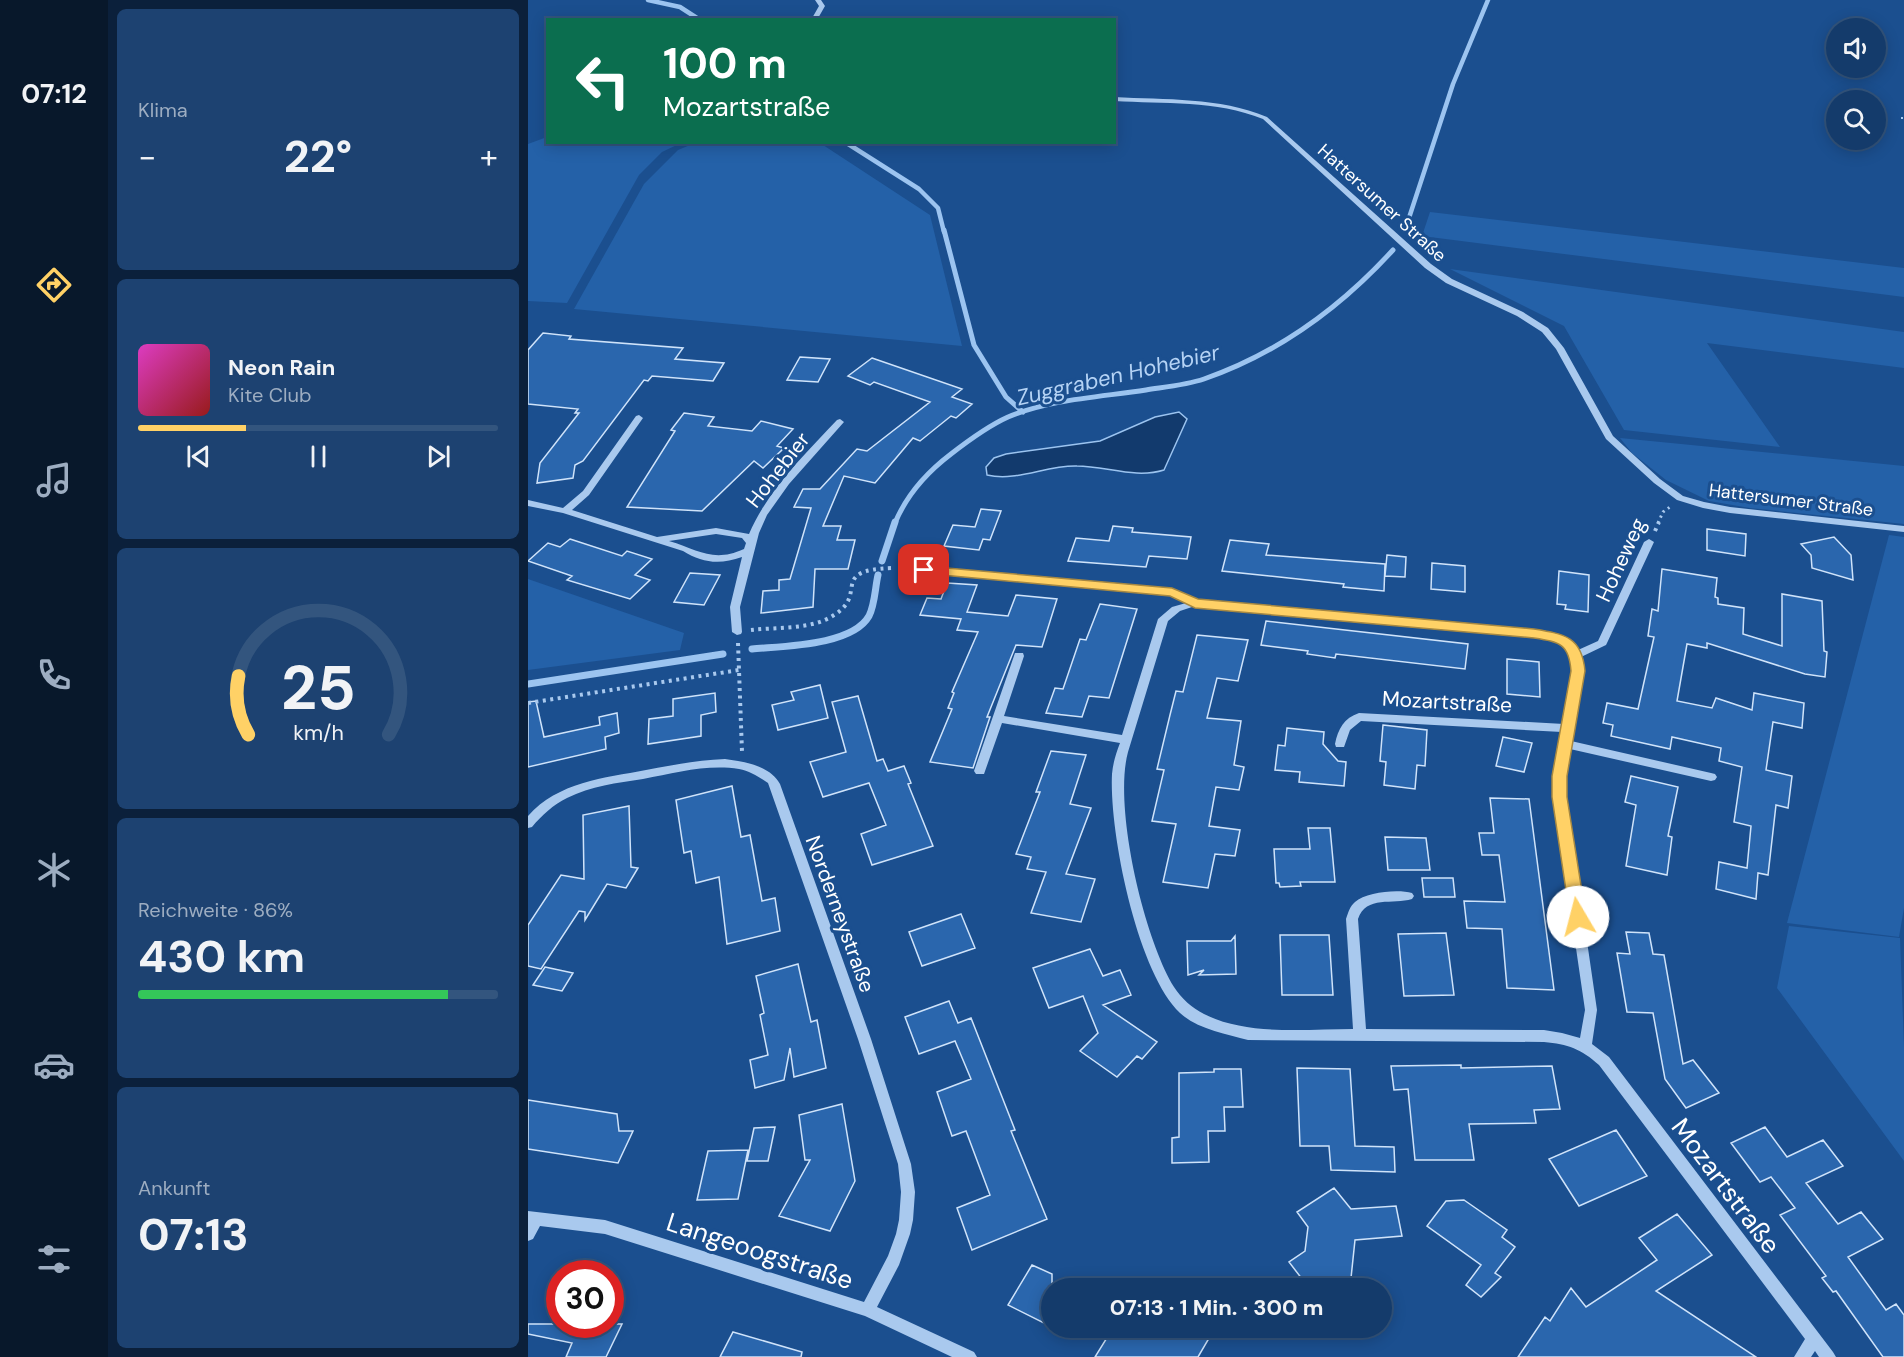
<!DOCTYPE html>
<html lang="de">
<head>
<meta charset="utf-8">
<style>
	body { margin:0; font-family:"DM Sans",sans-serif; background:#1d4271; color:#f1f3f6; height:100vh; display:flex; flex-direction:column; font-size:22px; white-space:nowrap }
	* { box-sizing:border-box; margin:0 }
	p { font-size:20px; color:#9dadc1 }
	.icon { flex:none; width:33px; height:33px; fill:none; stroke:currentColor; stroke-width:2; stroke-linecap:round; stroke-linejoin:round }
	.map { position:relative; flex:1; overflow:hidden }
	.drawer { display:flex; flex-direction:column; gap:9px; padding:9px; background:#0b203b; width:420px }
	.drawer>* { flex:none }
	.banner { position:absolute; left:18px; top:18px; width:570px; height:126px; border-radius:0px; box-shadow:0 3px 15px #0003,0 0 0 2px #33557e; background:#0b6e4f; color:#fff; overflow:hidden }
	.controls { position:absolute; left:1298px; top:18px; display:grid; gap:12px }
	.controls a { display:grid; place-items:center; width:60px; height:60px; border-radius:50%; background:#143b6b; box-shadow:0 3px 15px #0003,0 0 0 2px #33557e; font-size:30px }
	.speed { position:absolute; left:18px; top:1260px; display:flex; gap:12px; font-size:30px; font-weight:700; text-align:center }
	.speed>* { display:grid; place-content:center; width:78px; height:78px; border-radius:50%; background:#143b6b; box-shadow:0 3px 15px #0003,0 0 0 2px #33557e; line-height:1 }
	.speed .limit { border:9px solid #d22; background:#fff; color:#111 }
	.pin { position:absolute; display:grid; place-items:center; width:51px; height:51px; color:#fff; margin:-26px; border-radius:12px; box-shadow:0 3px 9px #0006 }
	.me { position:absolute; width:66px; margin:-33px; rotate:352deg; stroke-linejoin:round; filter:drop-shadow(0 0 4px #0008) }
	.turn { display:flex; align-items:center; gap:21px; height:126px; padding:0 18px; font-size:27px }
	.turn .icon { width:78px; height:78px; stroke-width:2.5 }
	.turn b { display:block; font-size:42px; line-height:51px }
	.big { font-size:45px; font-weight:700; line-height:1.1 }
	.drawer .tile { flex:1; display:flex; flex-direction:column; justify-content:center; gap:9px; min-width:0; padding:0 21px; border-radius:9px; background:#1d4271 }
	.drawer .dial { align-items:center; gap:0 }
	.dial svg { height:156px; overflow:visible; fill:none; stroke:#33557e; stroke-width:7; stroke-linecap:round; text-anchor:middle }
	.dial text { fill:#f1f3f6; stroke:none }
	.song { display:flex; align-items:center; gap:18px }
	.cover { width:72px; height:72px; border-radius:9px; background:linear-gradient(135deg,hsl(310 70% 55%),hsl(0 70% 35%)) }
	.played { height:6px; border-radius:3px; background:linear-gradient(90deg,#ffd166 30%,#33557e 30%) }
	.keys { display:flex; justify-content:space-around; direction:ltr }
	.heat { display:flex; justify-content:space-between; align-items:center; font-size:33px; direction:ltr }
	.charge { height:9px; border-radius:4px; background:linear-gradient(90deg,#34c759 86%,#33557e 0) }
	.trip { position:absolute; left:513px; top:1278px; width:351px; height:60px; border-radius:30px; background:#143b6b; box-shadow:0 3px 15px #0003,0 0 0 2px #33557e; font-weight:700; line-height:60px; text-align:center }
	main { display:flex; flex:1; min-height:0 }
	.tab-bar { display:flex; flex-direction:column; width:108px; justify-content:space-around; align-items:center; background:#08182b; color:#9dadc1 }
	.tab-bar .icon { width:42px; height:42px }
	.tab-bar .selected { color:#ffd166 }
	.tab-bar b { font-size:27px; color:#f1f3f6 }
	.map>svg:first-child { display:block }
</style>
</head>
<body>
<main>
<nav class="tab-bar">
<b>07:12</b>
<svg class="icon selected" aria-label="directions" viewBox="0 0 24 24"><path d="M12 3l9 9-9 9-9-9zM9 14v-3h6M13 9l2 2-2 2"/></svg>
<svg class="icon" aria-label="music" viewBox="0 0 24 24"><path d="M9 18V5l10-2v13"/><circle cx="6" cy="18" r="3"/><circle cx="16" cy="16" r="3"/></svg>
<svg class="icon" aria-label="phone" viewBox="0 0 24 24"><path d="M5 4h4l2 5-3 2q2 4 5 5l2-3 5 2v4C11 20 4 13 5 4z"/></svg>
<svg class="icon" aria-label="climate" viewBox="0 0 24 24"><path d="M12 3v18M4 7l16 10M4 17L20 7"/></svg>
<svg class="icon" aria-label="car" viewBox="0 0 24 24"><path d="M5 17H2v-5l4-1 3-4h7l3 4 3 1v5h-3M9 17h6M6 11h13"/><circle cx="7" cy="17" r="2"/><circle cx="17" cy="17" r="2"/></svg>
<svg class="icon" aria-label="filters" viewBox="0 0 24 24"><path d="M4 7h16M4 17h16"/><circle cx="9" cy="7" r="2"/><circle cx="15" cy="17" r="2"/></svg>
</nav>
<section class="drawer">
<div class="tile"><p>Klima</p>
<div class="heat"><a>−</a><b class="big">22°</b><a>+</a></div>
</div>
<div class="tile">
<div class="song"><i class="cover"></i><div><b>Neon Rain</b><p>Kite Club</p></div></div>
<div class="played"></div>
<div class="keys"><svg class="icon" aria-label="previous" viewBox="0 0 24 24"><path d="M18 5L8 12l10 7zM5 5v14"/></svg><svg class="icon" aria-label="pause" viewBox="0 0 24 24"><path d="M8 5v14M16 5v14"/></svg><svg class="icon" aria-label="next" viewBox="0 0 24 24"><path d="M6 5l10 7-10 7zM19 5v14"/></svg></div>
</div>
<div class="tile dial"><svg viewBox="0 0 100 80">
<path d="M14 69A42 42 0 1 1 86 69"/>
<path d="M14 69A42 42 0 0 1 9 39" stroke="#ffd166"/>
<text x="50" y="56" font-size="32" font-weight="700">25</text>
<text x="50" y="72" font-size="11">km/h</text>
</svg></div>
<div class="tile"><p>Reichweite · 86%</p><b class="big">430 km</b><div class="charge"></div></div>
<div class="tile"><p>Ankunft</p><b class="big">07:13</b></div>
</section>
<div class="map">
<svg width="1376" height="1357" viewBox="0 0 1376 1357">
	<rect width="100%" height="100%" fill="#1b4f8f"/>
	<path fill="#2461a8" d="M19,137L20,142L153,143L134,152L111,175L39,303L0,301V144Z
		M167,143H292L402,215L434,346L46,309L116,184L150,150Z
		M902,212L1376,268V297L894,236Z
		M922,269L1376,332V368L1179,343L1252,447L1096,430L1036,326Z
		M1092,438L1376,466V524L1222,508L1181,501L1138,480L1104,453Z
		M1361,535L1376,537V908L1371,937L1259,923Z
		M0,579L156,633L152,650L0,670Z
		M1261,926L1372,938L1376,1047V1161L1249,988Z"/>
	<path fill="#123a6d" stroke="#9cc4f0" stroke-width="1.5" d="M651,412L659,419L636,470C607,479 578,466 549,466C518,465 489,482 459,475L458,467L466,458L478,454L572,441L627,417Z"/>
	<g fill="none" stroke-linecap="round" stroke-linejoin="round">
		<path stroke="#9cc4f0" stroke-width="4.5" d="M120,0L152,7L172,20
			M317,142L391,189L410,208L416,232
			M878,227L925,84L960,0"/>
		<path stroke="#9cc4f0" stroke-width="5" d="M416,230L446,345L478,397L495,412
			M367,523C379,494 398,473 423,454C441,440 460,426 480,417C523,399 573,397 618,390C637,387 658,385 676,379C751,353 812,308 865,250"/>
		<path stroke="#9cc4f0" stroke-width="7" d="M354,561L367,522
			M224,649C254,646 324,646 341,616C347,604 347,588 350,575
			M0,684L195,654"/>
	</g>
	<path fill="#2a66ad" stroke="#cfe3fa" stroke-width="1.5" d="M15,333L43,336L41,339L155,348L147,359L196,363L185,381L124,376L120,381L116,380L55,461L47,465L45,478L9,483L12,463L51,413H47L50,409L0,404V350Z
		M272,357L302,359L290,382L259,380Z
		M344,358L434,389L424,397L444,404L428,418L423,416L392,441L385,438L347,483L316,476L295,526H313L309,540H327L320,569H287L285,607L233,613L235,591L251,590V580L262,579L283,508L266,507L275,489H292L329,449L339,451L402,402L346,382L342,385L320,376Z
		M156,413L186,417L180,426L224,431L233,421L265,429L249,446L256,448L235,468L226,461L174,511L99,507L147,431L143,430Z
		M453,509L473,511L462,540L455,539L451,550L416,546L425,525L447,527Z
		M585,526L605,528L604,532L663,537L659,559L621,556L618,567L540,561L548,538L581,541Z
		M1179,529L1218,534L1217,556L1179,550Z
		M1306,537L1323,555L1325,580L1284,568L1283,555L1273,544Z
		M42,539L94,556L99,551L124,559L107,575L122,580L102,599L39,580L44,576L0,561L20,543L32,547Z
		M702,540L741,544L738,555L857,564L856,591L815,587L816,584L694,571Z
		M859,555L878,557L877,577L857,576Z
		M904,563L937,566V592L903,589Z
		M1134,569L1189,578L1187,597L1190,598V604L1216,608L1215,634L1254,646V594L1294,601L1296,651L1299,652L1297,677L1277,674L1179,643V648L1159,644L1149,701L1184,708L1188,698L1224,710L1226,693L1276,703L1274,728L1245,722L1238,770L1264,776L1260,808L1248,805L1240,875L1230,873L1228,899L1188,889L1191,862L1219,868L1223,826L1206,822L1214,767L1191,761L1193,748L1144,737L1142,749L1083,736L1085,725L1075,723L1079,703L1110,709L1126,637L1120,636L1124,609L1130,611Z
		M1031,571L1061,575L1060,612L1037,609L1038,605L1029,604Z
		M162,573L192,575L176,605L146,602Z
		M419,583L449,585L439,612L480,616L488,595L529,599L514,647L488,645L459,717H462L445,768L402,762L424,709L420,708L426,693L424,692L450,632L429,630L433,619L392,615L399,598L413,599Z
		M572,604L609,609L581,698L561,696L554,717L518,713L527,688L535,689L552,639L558,640Z
		M738,621L940,644L937,669L808,654L807,658L779,654L780,651L733,645Z
		M669,635L720,640L710,681L689,678L679,718L713,721L706,765L716,767L711,790L688,787L681,826L712,830L707,856L687,854L680,888L635,882L648,824L624,821L636,770L629,769L642,715L648,691L655,692Z
		M979,659L1011,662L1012,697L979,694Z
		M292,685L300,718L250,730L244,705L266,700L263,692Z
		M187,693L188,712L173,715V736L120,744L121,719L145,716V699Z
		M330,696L349,761L355,759L360,771L376,766L383,783L380,784L405,846L344,865L333,834L358,825L341,783L295,797L282,762L318,752L304,702Z
		M8,701L16,737L72,725L71,717L89,713L91,733L77,737L78,749L0,767V702Z
		M855,725L899,730L897,766L889,765L887,789L856,785L858,762L852,761Z
		M759,728L796,732L795,744L810,761L818,762L816,786L771,782L772,772L747,770L750,745L757,746Z
		M975,737L1004,743L996,772L968,766Z
		M523,751L558,755L542,804L563,808L538,874L567,879L553,922L503,913L518,872L499,869L503,857L488,854L512,792H508Z
		M1103,776L1150,787L1140,836L1144,837L1139,875L1098,866L1108,805L1097,802Z
		M204,786L213,837L222,835L234,901L247,898L252,931L199,944L191,877L168,883L163,851L156,853L148,800Z
		M962,798L1001,799L1026,990L979,988L974,929L939,928L936,901L977,902L971,855H954L951,833H966Z
		M101,806L103,867L110,868L98,888L79,884L57,920V912L51,911L13,969L0,966V925L33,875L56,879L55,815Z
		M780,828H802L807,882H772L773,886L752,887L751,883H748L746,849H782Z
		M857,837L898,838L902,870H860Z
		M894,878H925L927,897H896Z
		M433,914L447,948L394,966L381,932Z
		M1098,932L1121,933L1125,954L1136,955L1155,1064L1165,1060L1191,1093L1158,1108L1137,1079L1125,1013L1099,1012L1089,953L1102,954Z
		M918,933L926,995L876,996L870,934Z
		M752,935H801L805,995H754Z
		M707,936L708,974L671,975L676,970L660,975L659,941H703Z
		M562,949L575,976L592,970L603,995L575,1005L629,1042L614,1059L609,1056L589,1077L552,1051L570,1033L555,996L521,1008L505,968Z
		M270,964L283,1022L289,1020L298,1068L266,1077L262,1048L256,1080L227,1088L222,1060L240,1055L232,1015L236,1013L228,976Z
		M17,967L45,973L34,991L5,985Z
		M421,1001L430,1023L443,1018L487,1130L483,1131L519,1219L444,1250L429,1208L462,1195L438,1131L424,1136L409,1092L443,1079L427,1041L391,1054L377,1017Z
		M933,1065V1068L1024,1066L1032,1109L1006,1110L1008,1123L941,1124L946,1160H887L880,1089L866,1090L863,1066Z
		M769,1068L822,1069L827,1146L866,1147L867,1172L803,1170L801,1146H772Z
		M686,1069H713L715,1107H696L697,1131H680L681,1162L644,1163V1138L651,1137V1073L686,1072Z
		M0,1100L89,1114L91,1131H105L90,1163L0,1149Z
		M314,1104L327,1181L302,1231L251,1216L282,1160H277L271,1115Z
		M247,1127L240,1161H219L226,1128Z
		M1237,1127L1259,1157L1295,1140L1315,1166L1278,1183L1310,1224L1333,1212L1355,1239L1320,1257L1358,1310L1368,1304L1376,1315V1357H1355L1308,1291L1305,1292L1294,1278L1298,1276L1252,1215L1267,1208L1243,1177L1232,1182L1203,1143Z
		M1088,1130L1119,1176L1051,1206L1021,1159Z
		M220,1150L210,1199L169,1200L180,1151Z
		M806,1188L823,1209L868,1206L874,1236L827,1240L823,1278L809,1288H781L761,1262L777,1251L780,1227L769,1212Z
		M936,1200L979,1230L974,1237L987,1247L967,1273L973,1277L953,1297L938,1285L953,1265L899,1226L918,1201Z
		M1149,1214L1184,1255L1128,1291L1228,1357H990L1017,1317L1022,1321L1043,1288L1058,1307L1129,1260L1111,1238Z
		M504,1265L524,1274V1327L480,1305Z
		M0,1324H94L78,1357H38L44,1343L0,1334Z
		M585,1328H687L670,1357H567Z
		M205,1332L274,1352L273,1357H192Z"/>
	<g fill="none" stroke-linecap="round" stroke-linejoin="round">
		<path stroke="#a9c9ee" stroke-width="2" stroke-dasharray="2 3" stroke-linecap="butt" d="M1373,118H1376"/>
		<path stroke="#a9c9ee" stroke-width="3" stroke-dasharray="2 4" stroke-linecap="butt" d="M1130,523L1135,512L1142,507"/>
		<path stroke="#a9c9ee" stroke-width="4" stroke-dasharray="3 4.5" stroke-linecap="butt" d="M1127,531L1131,522
			M223,630C249,627 284,630 306,615C341,594 300,570 364,568
			M210,643L214,752
			M0,703L211,670"/>
		<path fill="#a9c9ee" fill-rule="evenodd" d="M287,0H293L297,6L289,20H283L291,6Z
			M586,97C638,100 691,97 739,117L903,264L924,279L995,312L1020,328L1036,348L1085,436L1132,479L1155,496L1176,502L1202,507L1376,526V532L1202,513L1175,508L1149,500L1126,483L1078,439L1028,349L1014,332L989,316L918,283L897,268L735,119C688,100 636,104 586,101Z
			M111,415L115,418L61,495L44,510L129,537L188,528L221,534C240,490 276,455 309,420L312,419L316,422L261,484L239,515L231,533L212,607L214,632L213,634L209,635L204,632L202,607L214,557C192,565 174,563 155,551L35,513L0,506V500L35,508L55,491L108,416ZM188,534L214,538L218,543L216,549C185,563 171,550 141,541Z
			M1121,539L1126,542L1079,643L1078,645L1053,657L1055,671L1043,741L1183,773L1187,774L1189,777L1187,780L1183,781L1042,749L1038,776V797L1069,1010L1064,1044L1081,1057L1305,1352L1308,1357H1291L1287,1351L1283,1357H1266L1277,1339L1071,1065C1053,1049 1040,1044 1016,1042L720,1040C698,1034 669,1029 652,1013C609,972 581,832 584,774C585,763 588,753 592,743L474,723L456,774H448L446,771L487,653H495L496,656L476,716L594,735L630,619L644,607L658,603L642,595L378,572L373,569L378,566L644,589L669,600L1007,631C1023,633 1040,635 1050,650L1070,641L1116,542ZM667,606L1007,637C1016,639 1027,640 1035,645C1053,659 1039,704 1036,724L831,713C816,718 810,729 807,744L808,747H816L822,730L833,721L1034,732L1026,776V797L1057,1010L1052,1038L1034,1033L1016,1030L838,1029L830,919C838,895 865,905 884,899L886,896L884,893C870,889 838,892 827,902C822,906 820,913 818,919L825,1029C778,1029 719,1036 676,1014C664,1008 653,998 646,987C616,938 585,807 600,752L640,621L652,611Z
			M197,759C217,762 241,765 252,784L343,1039L383,1164L387,1192L385,1220L382,1234L371,1265L349,1307L446,1352L449,1357H424L337,1316L77,1234L12,1226L5,1239L0,1241V1211L77,1220L336,1302L360,1256L368,1234L371,1220L373,1192L370,1164L330,1039L240,783C231,777 222,771 211,769C179,764 147,773 115,779C89,783 63,786 39,798C25,805 14,815 4,827L0,828V816C30,782 76,778 118,770C145,765 170,760 197,759Z"/>
	</g>
	<path fill="#ffd166" stroke="#a68842" stroke-width="1.5" d="M396,566L644,588L670,599L1006,629C1037,634 1054,637 1057,671L1039,776V797L1058,917L1056,922L1050,924L1045,922L1042,917L1024,797V776L1043,671C1041,644 1032,642 1006,638L667,608L642,596L392,573L390,570L392,567Z"/>
	<g text-anchor="middle" dominant-baseline="central" stroke-width="6" stroke-linejoin="round" paint-order="stroke">
		<g font-size="18" fill="#fff" stroke="#1b4f8f">
			<text transform="translate(854 203) rotate(42)">Hattersumer Straße</text>
			<text transform="translate(1263 500) rotate(7)">Hattersumer Straße</text>
		</g>
		<g font-size="21" fill="#fff" stroke="#1b4f8f">
			<text transform="translate(250 470) rotate(-52)">Hohebier</text>
			<text transform="translate(1093 560) rotate(-65)">Hoheweg</text>
			<text transform="translate(919 702) rotate(3)">Mozartstraße</text>
			<text transform="translate(312 914) rotate(70)">Norderneystraße</text>
		</g>
		<g font-size="22" font-style="italic" fill="#b5d3f5" stroke="#1b4f8f">
			<text transform="translate(590 375) rotate(-13)">Zuggraben Hohebier</text>
		</g>
		<g font-size="26" fill="#fff" stroke="#1b4f8f">
			<text transform="translate(1198 1186) rotate(53)">Mozartstraße</text>
			<text transform="translate(232 1251) rotate(18)">Langeoogstraße</text>
		</g>
	</g>
</svg>
<div class="controls">
<a><svg class="icon" aria-label="sound" viewBox="0 0 24 24"><path d="M4 9h4l5-4v14l-5-4H4zM17 9q2 3 0 6"/></svg></a>
<a><svg class="icon" aria-label="search" viewBox="0 0 24 24"><circle cx="10" cy="10" r="6"/><path d="M15 15l6 6"/></svg></a>
</div>
<div class="speed"><div class="limit">30</div></div>
<div class="pin" style="left:396px;top:570px;background:#d93025"><svg class="icon" aria-label="arrive" viewBox="0 0 24 24"><path d="M6 21V4h12l-3 4 3 4H6"/></svg></div>
<svg class="me" style="left:1050px;top:917px" viewBox="-20 -20 40 40"><circle r="19" fill="#fff"/><path d="M0-13L10 11 0 6-10 11z" fill="#ffd166"/></svg>
<div class="trip">07:13 · 1 Min. · 300 m</div>
<div class="banner">
<div class="turn"><svg class="icon" aria-label="left" viewBox="0 0 24 24"><path d="M17 20v-9H6M10 6l-5 5 5 5"/></svg><div><b>100 m</b>Mozartstraße</div></div>
</div>
</div>
</main>
</body>
</html>
